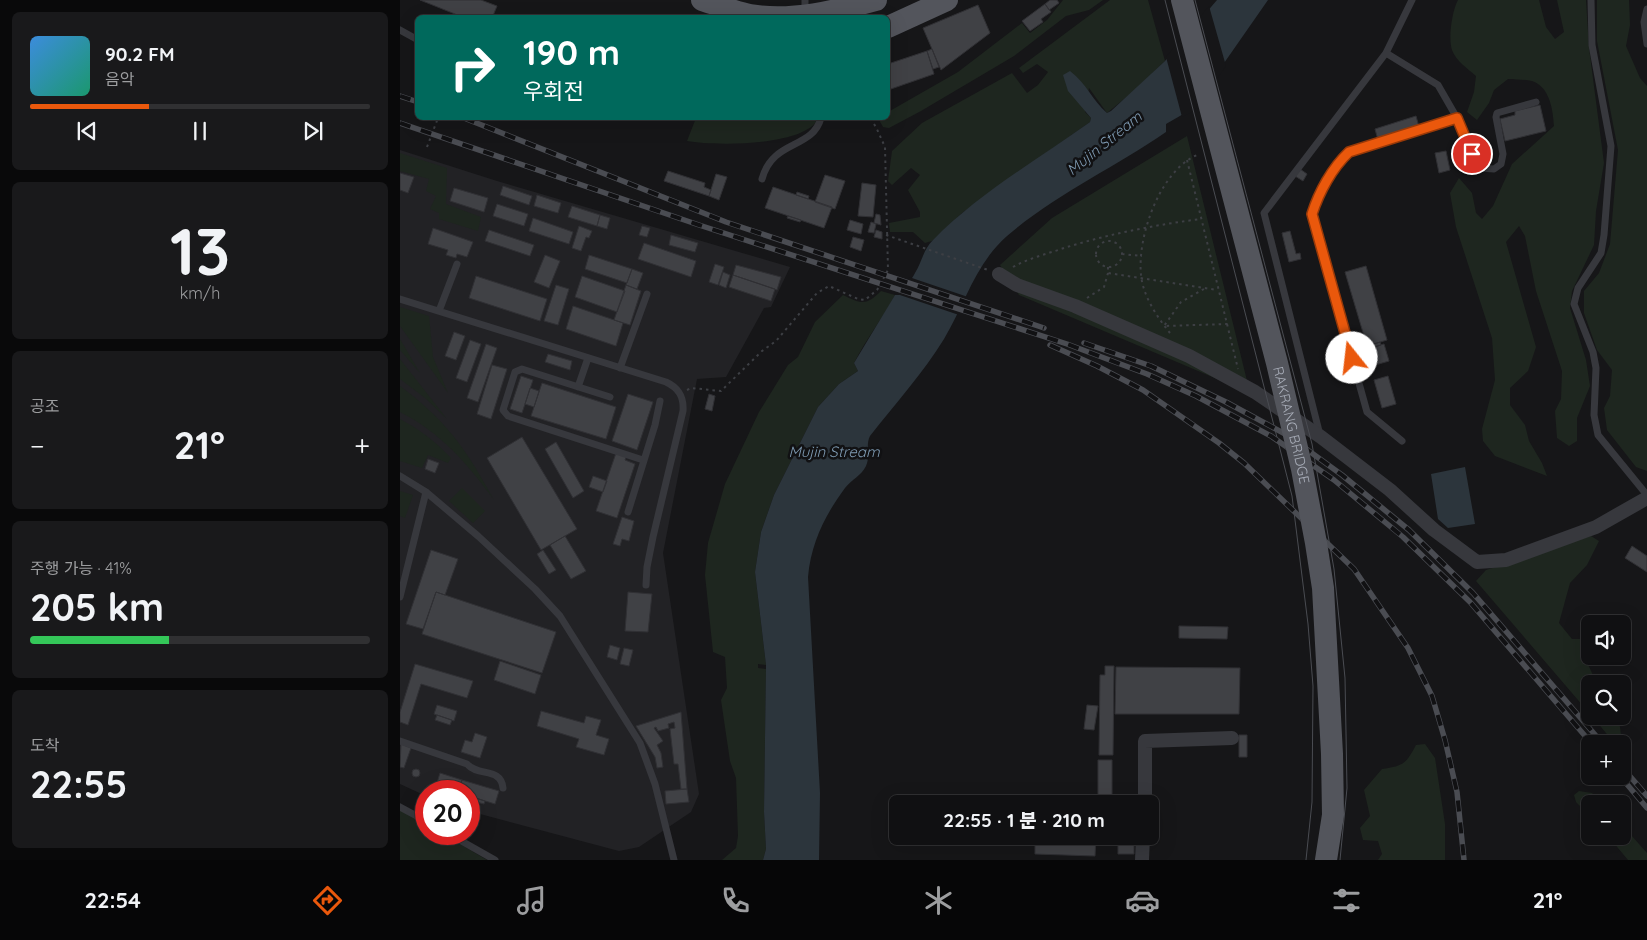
<!DOCTYPE html>
<html lang="ko">
<head>
<meta charset="utf-8">
<style>
	body { margin:0; font-family:Quicksand,"Noto Sans KR",sans-serif; background:#19191b; color:#f1f3f6; height:100vh; display:flex; flex-direction:column; font-size:19px; white-space:nowrap }
	* { box-sizing:border-box; margin:0 }
	p { font-size:16px; color:#9c9d9f }
	.icon { flex:none; width:28px; height:28px; fill:none; stroke:currentColor; stroke-width:2; stroke-linecap:round; stroke-linejoin:round }
	.map { position:relative; flex:1; overflow:hidden }
	.side { display:flex; flex-direction:column; gap:12px; padding:12px; background:#09090a; width:400px }
	.side>* { flex:none }
	.hud { position:absolute; left:15px; top:15px; width:475px; height:105px; border-radius:8px; box-shadow:0 5px 20px #0002,0 0 0 1px #303032; background:#00695c; color:#fff; overflow:hidden }
	.controls { position:absolute; left:1181px; top:615px; display:grid; gap:10px }
	.controls a { display:grid; place-items:center; width:50px; height:50px; border-radius:8px; background:#101012; box-shadow:0 5px 20px #0002,0 0 0 1px #303032; font-size:25px }
	.speed { position:absolute; left:15px; top:780px; display:flex; gap:10px; font-size:25px; font-weight:700; text-align:center }
	.speed>* { display:grid; place-content:center; width:65px; height:65px; border-radius:50%; background:#101012; box-shadow:0 5px 20px #0002,0 0 0 1px #303032; line-height:1 }
	.speed .limit { border:8px solid #d22; background:#fff; color:#111 }
	.pin { position:absolute; display:grid; place-items:center; width:42px; height:42px; color:#fff; margin:-21px; border:2px solid #fff; border-radius:50%; box-shadow:0 1px 5px #0007 }
	.me { position:absolute; width:55px; margin:-28px; rotate:344deg; stroke-linejoin:round; filter:drop-shadow(0 0 4px #0008) }
	.turn { display:flex; align-items:center; gap:18px; height:105px; padding:0 25px; font-size:22px }
	.turn .icon { width:65px; height:65px; stroke-width:2.5 }
	.turn b { display:block; font-size:35px; line-height:42px }
	.big { font-size:38px; font-weight:800; line-height:1.1 }
	.side .tile { flex:1; display:flex; flex-direction:column; justify-content:center; gap:8px; min-width:0; padding:0 18px; border-radius:8px; background:#19191b }
	.side .dial { align-items:center; gap:0 }
	.dial b { font-size:65px; line-height:1 }
	.song { display:flex; align-items:center; gap:15px }
	.cover { width:60px; height:60px; border-radius:8px; background:linear-gradient(135deg,hsl(210 70% 55%),hsl(160 70% 35%)) }
	.played { height:5px; border-radius:2px; background:linear-gradient(90deg,#ea580c 35%,#303032 35%) }
	.keys { display:flex; justify-content:space-around; direction:ltr }
	.heat { display:flex; justify-content:space-between; align-items:center; font-size:28px; direction:ltr }
	.charge { height:8px; border-radius:4px; background:linear-gradient(90deg,#34c759 41%,#303032 0) }
	.trip { position:absolute; left:489px; top:795px; width:270px; height:50px; border-radius:8px; background:#101012; box-shadow:0 5px 20px #0002,0 0 0 1px #303032; font-weight:800; line-height:50px; text-align:center }
	.tab-bar { display:flex; height:80px; justify-content:space-around; align-items:center; background:#060607; color:#9c9d9f }
	.tab-bar .icon { width:35px; height:35px }
	.tab-bar .active { color:#ea580c }
	.tab-bar b { font-size:22px; color:#f1f3f6 }
	main { display:flex; flex:1; min-height:0 }
	.map>svg:first-child { display:block }
</style>
</head>
<body>
<main>
<section class="side">
<div class="tile">
<div class="song"><i class="cover"></i><div><b>90.2 FM</b><p>음악</p></div></div>
<div class="played"></div>
<div class="keys"><svg class="icon" aria-label="previous" viewBox="0 0 24 24"><path d="M18 5L8 12l10 7zM5 5v14"/></svg><svg class="icon" aria-label="pause" viewBox="0 0 24 24"><path d="M8 5v14M16 5v14"/></svg><svg class="icon" aria-label="next" viewBox="0 0 24 24"><path d="M6 5l10 7-10 7zM19 5v14"/></svg></div>
</div>
<div class="tile dial"><b>13</b><p>km/h</p></div>
<div class="tile"><p>공조</p>
<div class="heat"><a>−</a><b class="big">21°</b><a>+</a></div>
</div>
<div class="tile"><p>주행 가능 · 41%</p><b class="big">205 km</b><div class="charge"></div></div>
<div class="tile"><p>도착</p><b class="big">22:55</b></div>
</section>
<div class="map">
<svg width="1247" height="860" viewBox="0 0 1247 860">
	<rect width="100%" height="100%" fill="#161618"/>
	<path fill="#222225" d="M0,150L97,181L390,267L371,307L364,308L326,377L297,379L263,553L299,794L291,812L239,847L219,851L69,811V791H26V796L0,784Z"/>
	<path fill="#1e261f" d="M663,0H703L689,10L666,16L614,56L521,111L489,128L483,127L478,118H488V112L558,72L622,23L630,33L647,20Z
		M710,0H748L765,61L735,90L707,113L689,88L685,112L691,118L690,122L562,213L532,241L525,243L513,232H490L489,223L520,217V212L508,190L520,175L511,168L492,185L488,181L492,151L522,123L612,73L627,93L638,85L648,72L637,64L623,73L619,68Z
		M1058,0H1139L1146,27L1155,39L1164,32L1157,0H1186L1189,48L1204,163L1196,211L1194,245L1172,291L1170,308L1186,360L1190,386L1177,418V441L1169,446L1157,438L1155,411L1161,399L1162,371L1136,291L1125,236L1119,226L1106,242L1136,347L1128,371L1110,388V405L1125,425L1129,441L1142,463L1147,476L1095,456L1083,441L1082,429L1095,380L1092,338L1056,227L1050,193L1059,178L1072,193L1076,213L1082,219L1093,206L1112,164L1154,126C1153,110 1150,87 1132,81C1125,79 1115,80 1108,79L1094,90L1089,103L1077,120L1067,112L1074,92L1076,76C1068,69 1056,61 1052,50C1048,38 1052,11 1058,0Z
		M1197,0H1229L1230,25L1226,46L1240,78L1247,86V471L1236,467L1207,430L1204,408L1210,396L1212,370L1197,350L1184,313V291L1199,273L1210,244L1218,150L1197,41Z
		M296,118H415L416,122C398,146 315,146 287,141Z
		M787,136L850,393L619,295L600,265L652,218Z
		M0,153L47,168L46,204L81,217L78,231L39,219V213L30,209L36,196L26,191L29,179L0,171Z
		M481,291L495,295C483,318 466,339 454,363L458,371L439,384L418,407L374,495L361,532L355,572L366,665L358,664V668L366,669L364,812L366,849L363,860H322L336,848L338,836L336,778L330,761L321,700L327,688L325,657L313,652L305,575L308,543L325,484L359,412L388,365L398,357L415,322L443,295C461,304 466,306 481,291Z
		M0,307L29,316L33,357L48,393L0,326Z
		M0,339L20,373L0,350Z
		M0,359L47,419L25,398L0,379Z
		M0,386C47,421 66,449 94,500C68,464 40,432 0,412Z
		M0,419C19,429 36,442 51,458L48,463L28,455L22,468L0,461Z
		M62,488L85,511L73,523L49,501Z
		M0,491L13,495L5,518L0,516Z
		M1191,536L1199,541L1187,565L1170,583L1159,623L1172,639H1183L1186,660L1197,684H1190V714L1076,581L1086,570Z
		M1192,716H1215L1220,727L1222,743L1215,744Z
		M1025,744L1035,758L1045,824V860H978L982,854L978,841L963,840L960,828L970,816L964,790L982,769C1003,766 1006,764 1016,745Z
		M1179,791L1192,793L1202,804H1190V816L1176,802L1174,795Z
		M0,810L26,824V834H43L87,860H0Z
		M1223,826L1247,853V860H1228L1208,836H1222Z"/>
	<path fill="#2c353c" d="M817,0H868L792,109L766,124V132C714,168 656,194 607,236C575,264 565,304 544,339C524,372 494,405 470,436C465,446 471,455 466,466C461,476 452,479 445,488C425,515 411,543 408,577L420,793L419,860H363L366,849L364,812L366,665L355,572L361,532L374,495L418,407L439,384L458,371L454,363L495,295H499C504,288 511,281 515,273C522,262 523,250 533,240C579,193 637,160 690,122L691,118L668,91L663,75L670,71C687,84 692,100 707,113L711,111L765,61Z
		M1065,467L1075,524L1048,528L1038,519L1031,474Z"/>
	<path fill="#161618" d="M809,6L826,66L794,111L782,117L766,57Z
		M509,277L568,297L559,315L494,293H497Z"/>
	<path fill="#404145" stroke="#303034" d="M20,0H81L97,6L92,18H65Z
		M650,0H657L659,3L649,10L645,4Z
		M645,4L651,12L641,19L643,22L630,31L622,21Z
		M578,5L590,33L541,70L523,28Z
		M532,49L539,67L533,69L527,51Z
		M527,51L534,74L488,90V64Z
		M1140,105L1146,131L1105,141L1100,119L1115,115V111Z
		M1016,116L1019,127L978,140L975,129Z
		M1046,151L1050,170L1039,173L1035,153Z
		M900,169L907,174L903,181L895,176Z
		M268,171L305,183L304,187L311,190L309,196L264,181Z
		M0,173L14,177L8,193L0,190Z
		M316,174L327,177L319,200L309,196Z
		M425,175L445,181L435,209L415,202Z
		M462,183L476,185L473,217L458,216Z
		M103,186L132,196L129,205L100,195Z
		M373,187L432,207L424,228L365,208Z
		M54,188L88,198L84,212L50,201Z
		M397,192L409,196L408,199L396,195Z
		M137,195L161,203L158,213L134,206Z
		M97,204L128,214L124,226L93,216Z
		M172,206L200,215L197,226L168,217Z
		M476,214L480,215L481,225L474,223Z
		M200,215L210,218L207,229L197,226Z
		M388,216L401,220L400,222L387,218Z
		M133,218L173,232L169,244L129,231Z
		M450,220L463,224L461,234L447,230Z
		M471,222L476,224L474,233L468,232Z
		M179,226L192,231L189,238L186,237L181,251L172,248Z
		M242,226L250,228L247,237L239,235Z
		M33,228L73,242L67,257L57,254L56,258L46,255L48,250L28,244Z
		M89,230L134,245L130,256L85,241Z
		M476,230L482,232V239L474,237Z
		M890,231L896,254L900,253L901,259L889,262L882,233Z
		M271,235L298,243L295,252L269,245Z
		M453,237L464,240L461,251L450,247Z
		M244,243L296,261L291,277L238,259Z
		M145,255L160,261L149,288L134,282Z
		M189,255L232,269L227,283L185,269Z
		M315,264L324,267L318,285L309,282Z
		M336,265L381,277L377,290L333,275Z
		M966,266L987,340L967,346L945,272Z
		M232,269L243,273L237,289L226,285Z
		M323,272L330,275L326,288L319,285Z
		M333,275L375,289L371,301L329,287Z
		M76,276L147,299L140,321L69,298Z
		M182,276L225,291L217,312L175,297Z
		M156,285L169,289L158,325L144,321Z
		M226,285L241,291L230,325L214,320Z
		M173,306L223,323L216,346L166,329Z
		M54,332L65,336L56,360L45,356Z
		M70,340L81,344L67,382L56,378Z
		M980,342L981,345L972,348L971,345Z
		M86,344L97,348L78,402L67,398Z
		M984,344L989,361L972,366L967,349Z
		M148,354L172,361L170,370L145,362Z
		M92,365L107,369L91,419L77,414Z
		M121,376L133,380L122,413L110,409Z
		M988,376L996,404L982,408L974,380Z
		M142,383L216,407L206,439L131,416Z
		M130,388L139,391L134,407L125,404Z
		M228,394L253,402L237,450L212,441Z
		M309,394L315,396L312,411L305,409Z
		M122,437L177,529L141,550L87,458Z
		M156,442L184,491L173,498L145,449Z
		M216,453L226,457L225,460L235,464L217,518L196,511Z
		M28,459L39,463L35,473L25,469Z
		M193,476L207,481L203,492L189,487Z
		M222,517L234,521L229,541L222,539L220,546L213,544Z
		M165,536L186,571L171,579L150,545Z
		M1232,546L1247,556V572L1225,558Z
		M31,550L58,559L45,595L36,592L23,629L6,624Z
		M143,550L156,570L149,574L137,554Z
		M36,592L156,632L142,673L22,634Z
		M228,592L252,594L248,632L225,631Z
		M779,626L828,627L827,639L779,638Z
		M210,645L220,648L217,660L207,657Z
		M224,648L233,650L229,666L220,664Z
		M100,661L141,675L135,694L94,680Z
		M15,664L73,681L67,698L21,684L8,725L0,722V712Z
		M705,666H714L713,755H699L700,675H705Z
		M716,667L840,668L839,714H715Z
		M37,705L57,711L54,721L34,714Z
		M687,705L698,706L694,730L684,729Z
		M141,711L184,723L186,716L201,720L196,735L209,739L204,755L176,747L179,739L137,726Z
		M281,712L287,789H281L278,764H274L270,729L275,728L274,722L268,724L269,728L258,731L256,727L254,728L263,741L257,745L261,753L263,767L257,768L255,757L236,726Z
		M37,715L52,720L50,725L35,720Z
		M75,733L87,737L80,758L61,752L65,740L72,742Z
		M839,735H847V757H839Z
		M1,744L11,748L4,768L0,767Z
		M698,760H712V804H698Z
		M12 773a4 4 0 1 1 8 0a4 4 0 1 1-8 0Z
		M40,773L62,780L58,791L36,786Z
		M62,780L99,791L95,804L69,796V791H58Z
		M287,789L289,802L266,804L265,791Z
		M69,796L85,801L84,804L69,800Z
		M635,836H696L695,856L635,854Z
		M702,836H716L715,843L702,842Z
		M718,836H734V854H718Z"/>
	<g fill="none" stroke-linecap="round" stroke-linejoin="round">
		<path stroke="#3d3f44" stroke-width="2" stroke-dasharray="2.5 4" stroke-linecap="butt" d="M27,147L38,118
			M787,160L838,369
			M486,235L588,270
			M696 254a13 13 0 1 1 26 0a13 13 0 1 1-26 0Z
			M722,254L742,256
			M613,267C629,258 647,254 664,248C709,234 754,225 801,219
			M708,267V273L817,290
			M804,289L781,302L764,326L828,324
			M687,298L704,287L708,273
			M770,333C757,317 743,296 741,275C737,236 760,171 797,155
			M287,390L291,388L321,391L362,351L376,341L417,293L429,286L458,299L465,300L477,290L488,270L485,147L476,127L470,118"/>
		<path stroke="#37383d" stroke-width="7" d="M1191,0L1192,45L1211,146L1204,235L1201,253L1178,288L1174,304L1193,352L1196,368L1194,415L1198,435L1247,495
			M1247,9L1244,22L1247,44
			M405,12V0
			M0,30L18,40
			M986,53L1038,85L1057,118L1075,162L1080,168L1094,169L1101,164L1103,154L1096,117L1097,113L1136,102
			M362,179C373,139 412,150 421,118
			M0,299L266,382C279,388 284,397 283,411L253,537L247,567L246,585
			M39,311L57,264
			M220,368L247,294
			M178,387L188,358
			M210,397L122,369L115,372L103,410L108,416L243,460
			M920,435L864,213L986,53L1012,0
			M1002,441L967,412L912,214C919,192 932,168 949,152L1057,118
			M0,476L26,492L78,536L135,589L160,616L240,743L255,784L274,860
			M228,512L255,425L260,401
			M0,597L26,492
			M0,741L67,764C78,777 101,767 103,788
			M0,807L26,821
			M49,834L95,860"/>
		<path stroke="#37383d" stroke-width="14" d="M599,274L617,285L675,306L789,356L855,392L921,437L990,490L1034,530L1077,562L1106,560L1196,527L1247,498
			M745,804V741L832,738
			M742,860L743,836"/>
		<path stroke="#53555c" stroke-width="22" d="M302,0C318,5 334,12 350,15C392,22 436,11 476,0
			M488,27L547,0"/>
		<path stroke="#4a4c52" stroke-width="1" d="M765,0L892,496L908,624L913,686L912,802L906,860
			M795,0L912,444L934,569L945,678L947,788L940,860"/>
		<g stroke="#4a4c52" stroke-width="5.5">
			<path id="rail" d="M0,96L18,102
				M64,118L326,222L644,328
				M0,123L299,225L667,344L747,374L796,396L871,436L934,480L1003,537L1070,602L1192,744
				M684,343L751,366L826,402L887,435L942,475L1009,530L1073,593L1203,744
				M650,345L697,366L743,390L819,443L844,463L954,569L1008,648L1032,696L1045,740L1057,792L1064,860
				M1222,767L1247,796
				M1220,776L1247,808"/>
		</g>
		<use href="#rail" stroke="#111113" stroke-width="4" stroke-dasharray="11" stroke-linecap="butt"/>
		<path stroke="#53555c" stroke-width="22" id="s1" d="M782,0L877,363L902,469L916,543L923,588L932,754L933,815L926,860"/>
	</g>
	<g fill="none" stroke-linecap="round" stroke-linejoin="round">
		<g stroke="#983908" stroke-width="12">
			<path id="route" d="M952,358L912,214C919,192 932,168 949,152L1057,118L1072,154"/>
		</g>
		<use href="#route" stroke="#ea580c" stroke-width="9"/>
	</g>
	<g text-anchor="middle" dominant-baseline="central" stroke-width="5" stroke-linejoin="round" paint-order="stroke">
		<g font-size="14" fill="#a8adb8" stroke="#111113">
			<text stroke="none"><textPath href="#s1" startOffset="439">RAKRANG BRIDGE</textPath></text>
		</g>
		<g font-size="15" font-style="italic" fill="#7f9bb3" stroke="#111113">
			<text transform="translate(704 143) rotate(-39)">Mujin Stream</text>
			<text x="434" y="451">Mujin Stream</text>
		</g>
	</g>
</svg>
<div class="controls">
<a><svg class="icon" aria-label="sound" viewBox="0 0 24 24"><path d="M4 9h4l5-4v14l-5-4H4zM17 9q2 3 0 6"/></svg></a>
<a><svg class="icon" aria-label="search" viewBox="0 0 24 24"><circle cx="10" cy="10" r="6"/><path d="M15 15l6 6"/></svg></a>
<a>+</a>
<a>−</a>
</div>
<div class="speed"><div class="limit">20</div></div>
<div class="pin" style="left:1072px;top:154px;background:#d93025"><svg class="icon" aria-label="arrive" viewBox="0 0 24 24"><path d="M6 21V4h12l-3 4 3 4H6"/></svg></div>
<svg class="me" style="left:952px;top:358px" viewBox="-20 -20 40 40"><circle r="19" fill="#fff"/><path d="M0-13L10 11 0 6-10 11z" fill="#ea580c"/></svg>
<div class="trip">22:55 · 1 분 · 210 m</div>
<div class="hud">
<div class="turn"><svg class="icon" aria-label="right" viewBox="0 0 24 24"><path d="M7 20v-9h11M14 6l5 5-5 5"/></svg><div><b>190 m</b>우회전</div></div>
</div>
</div>
</main>
<nav class="tab-bar">
<b>22:54</b>
<svg class="icon active" aria-label="directions" viewBox="0 0 24 24"><path d="M12 3l9 9-9 9-9-9zM9 14v-3h6M13 9l2 2-2 2"/></svg>
<svg class="icon" aria-label="music" viewBox="0 0 24 24"><path d="M9 18V5l10-2v13"/><circle cx="6" cy="18" r="3"/><circle cx="16" cy="16" r="3"/></svg>
<svg class="icon" aria-label="phone" viewBox="0 0 24 24"><path d="M5 4h4l2 5-3 2q2 4 5 5l2-3 5 2v4C11 20 4 13 5 4z"/></svg>
<svg class="icon" aria-label="climate" viewBox="0 0 24 24"><path d="M12 3v18M4 7l16 10M4 17L20 7"/></svg>
<svg class="icon" aria-label="car" viewBox="0 0 24 24"><path d="M5 17H2v-5l4-1 3-4h7l3 4 3 1v5h-3M9 17h6M6 11h13"/><circle cx="7" cy="17" r="2"/><circle cx="17" cy="17" r="2"/></svg>
<svg class="icon" aria-label="filters" viewBox="0 0 24 24"><path d="M4 7h16M4 17h16"/><circle cx="9" cy="7" r="2"/><circle cx="15" cy="17" r="2"/></svg>
<b>21°</b>
</nav>
</body>
</html>
